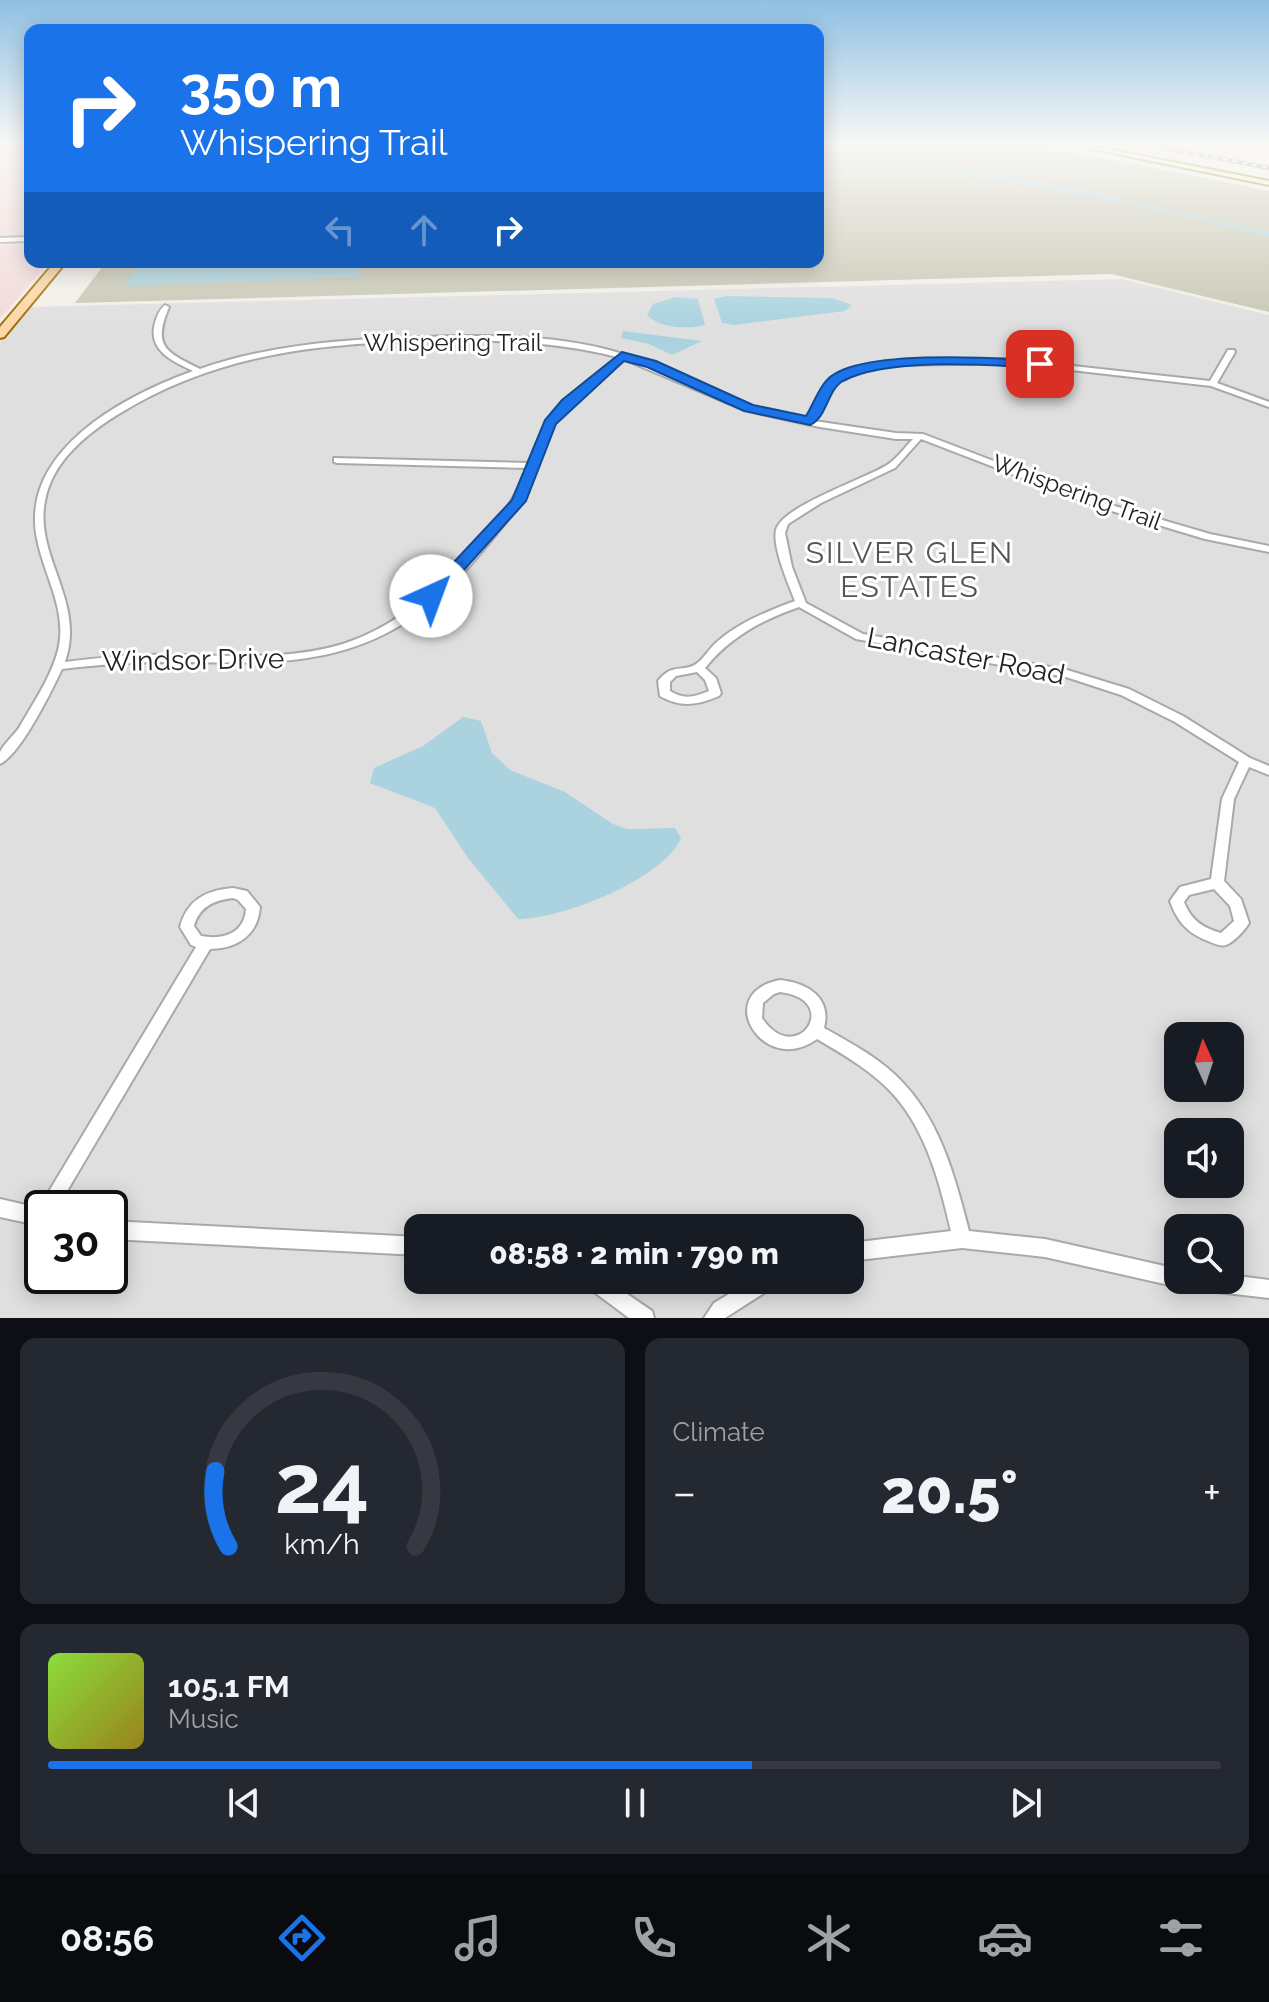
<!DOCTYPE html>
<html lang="en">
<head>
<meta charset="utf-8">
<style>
	body { margin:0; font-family:Raleway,sans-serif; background:#242831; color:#f1f3f6; height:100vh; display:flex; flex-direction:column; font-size:30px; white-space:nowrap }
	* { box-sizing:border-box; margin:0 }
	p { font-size:26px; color:#9ea1a6 }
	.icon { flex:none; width:44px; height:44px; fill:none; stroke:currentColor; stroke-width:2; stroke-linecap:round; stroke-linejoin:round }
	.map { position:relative; height:1318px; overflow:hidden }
	.drawer { display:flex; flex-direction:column; gap:20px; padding:20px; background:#0d0f14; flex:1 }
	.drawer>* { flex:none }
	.banner { position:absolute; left:24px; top:24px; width:800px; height:244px; border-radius:16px; box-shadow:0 4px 20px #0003; background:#1a73e8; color:#fff; overflow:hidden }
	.needle { width:52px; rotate:357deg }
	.tools { position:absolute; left:1164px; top:1022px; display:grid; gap:16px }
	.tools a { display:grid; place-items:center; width:80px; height:80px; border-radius:16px; background:#171b24; box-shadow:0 4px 20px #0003; font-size:40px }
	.speed { position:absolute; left:24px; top:1190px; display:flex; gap:16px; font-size:40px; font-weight:700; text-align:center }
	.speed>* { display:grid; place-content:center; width:104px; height:104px; border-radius:50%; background:#171b24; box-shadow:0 4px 20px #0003; line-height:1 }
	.speed .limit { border:4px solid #111; border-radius:12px; background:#fff; color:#111 }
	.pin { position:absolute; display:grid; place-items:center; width:68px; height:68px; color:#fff; margin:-34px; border-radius:16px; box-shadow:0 4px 12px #0006 }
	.me { position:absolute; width:88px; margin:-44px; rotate:43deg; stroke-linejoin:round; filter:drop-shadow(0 0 6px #0008) }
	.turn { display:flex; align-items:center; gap:28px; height:168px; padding:0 24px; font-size:36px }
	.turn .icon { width:104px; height:104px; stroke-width:2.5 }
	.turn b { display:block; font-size:56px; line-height:68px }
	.lanes { display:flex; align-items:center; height:76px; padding:0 24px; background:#0003; justify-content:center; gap:40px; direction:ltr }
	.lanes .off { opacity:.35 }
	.big { font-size:60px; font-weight:800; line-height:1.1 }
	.drawer .tile { flex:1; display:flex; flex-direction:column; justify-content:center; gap:12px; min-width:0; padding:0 28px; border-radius:16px; background:#242831 }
	.drawer .dial { align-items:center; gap:0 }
	.dial svg { height:208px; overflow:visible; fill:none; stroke:#363941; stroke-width:7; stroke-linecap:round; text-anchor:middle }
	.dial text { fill:#f1f3f6; stroke:none }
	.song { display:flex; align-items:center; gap:24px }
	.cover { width:96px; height:96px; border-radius:12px; background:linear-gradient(135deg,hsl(90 70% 55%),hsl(50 70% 35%)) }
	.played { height:8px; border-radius:4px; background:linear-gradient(90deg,#1a73e8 60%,#363941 60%) }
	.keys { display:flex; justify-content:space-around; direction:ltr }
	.heat { display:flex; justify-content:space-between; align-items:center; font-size:44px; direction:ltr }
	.drawer .tiles { flex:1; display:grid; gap:20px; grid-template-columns:1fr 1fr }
	.tile:last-child { grid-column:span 2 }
	.trip { position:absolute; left:404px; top:1214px; width:460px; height:80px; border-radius:16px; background:#171b24; box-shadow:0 4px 20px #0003; font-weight:800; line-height:80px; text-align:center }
	.menu { display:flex; height:128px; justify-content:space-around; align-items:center; background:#090b0e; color:#9ea1a6 }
	.menu .icon { width:56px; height:56px }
	.menu .active { color:#1a73e8 }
	.menu b { font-size:36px; color:#f1f3f6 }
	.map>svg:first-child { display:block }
</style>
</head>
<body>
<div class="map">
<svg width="1269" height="1318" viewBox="0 0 1269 1318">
	<rect width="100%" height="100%" fill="#f2efe9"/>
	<path fill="#e0dfdf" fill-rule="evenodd" d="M1122,279L1269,315V1318H0V342L29,307ZM1178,1036H1230V1088H1178ZM1178,1132H1230V1184H1178ZM42,1208H110V1276H42ZM418,1228H850V1280H418ZM1178,1228H1230V1280H1178Z"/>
	<path fill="#f2dad9" d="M0,144H30V237L0,238Z
		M30,244V262H49L0,319V245Z"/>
	<path fill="#c7c7b4" d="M818,144H1036L1269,191V312L1111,274L75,303L106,262H818Z"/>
	<path fill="#aad3df" d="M818,144L1050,184L1269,232V236L1132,204L818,148Z
		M139,262H360L359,277L124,286Z
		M726,296L832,298L852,305L845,311L734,325L722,323L714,299Z
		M676,297L698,299L705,325C687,329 661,329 647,315L653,304Z
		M623,331L702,341L672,355L649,344L621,338Z
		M463,717L481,721L492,753L510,770L565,792L613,824L627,829L675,828L681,838C664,879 562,919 518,919L468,858L435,808L370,783L374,768L423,746Z"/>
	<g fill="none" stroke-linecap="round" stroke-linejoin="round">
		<g stroke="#a9a9a9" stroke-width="4">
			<path id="street" d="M30,237V241L0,242V238Z
				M165,305L169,307C152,347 166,352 200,369C271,344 348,339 423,337C489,335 559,334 623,354C660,365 694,384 730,398C755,408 781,415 807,420L830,379L845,370L892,361L1010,359L1210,381L1228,350H1234L1235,352L1217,383L1269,402V407L1211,386L1010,363L892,365L850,374L836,382L814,421L896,433L923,434L1101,502L1210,534L1269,546V552L1205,539L1095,506L921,439L895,468L821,503L788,524L785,533L792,567L806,603L863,634L1067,670L1129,689L1183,716L1250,758L1269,766V775L1249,767L1234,799L1224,881L1241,899L1249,923C1245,930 1234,942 1226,945C1221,947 1213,943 1208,941C1187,933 1177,921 1170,901L1180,887L1211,879L1222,799L1239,762L1175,722L1121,695L1066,677L856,639L799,607C762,620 730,637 705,668L716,678L721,693L719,696C698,705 681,708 660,696L658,681C673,662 683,673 696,664C704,659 710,647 718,641C740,622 768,611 795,601C789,585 772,547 776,530C782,506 865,479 887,465C897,459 905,447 913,439H896L820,427L761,414L725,402L623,359C598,380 566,400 550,431C536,459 533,487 513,513C484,550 452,591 412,618C333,671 255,662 165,662C131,662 96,665 62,669C51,692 21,754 0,764C0,763 0,753 0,752C3,745 14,735 19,728C33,703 53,675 59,646C66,608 44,575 37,539C19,451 124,396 193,371C174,362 150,352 154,327C156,318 159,310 165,305ZM464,340C515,341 567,344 617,357C573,393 548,407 529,463L334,458V462L337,463L527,468C515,504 490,530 465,557C432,595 392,628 343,644C287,661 226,655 168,655C134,654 99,658 65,662C86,601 34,557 45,501C52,462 85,435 117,415C226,347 339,342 464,340ZM697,672L705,680L709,691C694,697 684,700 670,691V682L676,676ZM1214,889L1230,906L1234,921L1221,933C1203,928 1191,920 1184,902L1189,895Z
				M233,888L247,891L260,907C258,935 237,949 210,949L57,1208H42V1226L0,1217V1199L39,1208L196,947L191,945L180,927C187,900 206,890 233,888ZM233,898L238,900L246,909C244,934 223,940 201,936L194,926C199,907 214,900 233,898Z
				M780,980C807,983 832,997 824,1028C853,1044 883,1060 905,1085C941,1124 956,1180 969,1231L1045,1239L1178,1269V1280H1230V1275L1269,1280V1298L1191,1289L1184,1285L1178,1287L1045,1257L962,1248L850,1261V1243L951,1231C940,1184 927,1132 893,1094C872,1071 844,1055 817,1039C764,1078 711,993 780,980ZM780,992C844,1000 796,1069 762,1018L763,1003L774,994Z
				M110,1221L418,1237V1255L110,1239Z
				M583,1280H607L652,1311L654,1318H629L586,1286Z
				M752,1280H778L775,1286L725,1318H704L714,1303Z"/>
		</g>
		<g stroke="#707d05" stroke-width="4">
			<path id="secondary" d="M1068,144H1082L1269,181V185Z"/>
		</g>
		<g stroke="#a06b00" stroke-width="4">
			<path id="primary" d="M55,262H66L4,337L0,338V327Z"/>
		</g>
		<use href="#street" fill="#fff" fill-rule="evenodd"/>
		<use href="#secondary" fill="#f7fabf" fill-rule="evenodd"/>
		<use href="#primary" fill="#fcd6a4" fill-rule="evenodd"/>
		<g stroke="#707070" stroke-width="4">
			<path id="rail" d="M1144,144L1269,168"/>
		</g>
		<use href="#rail" stroke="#fff" stroke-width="2" stroke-dasharray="5" stroke-linecap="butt"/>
	</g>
	<linearGradient id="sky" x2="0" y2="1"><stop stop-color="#8fc0e4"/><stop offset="0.44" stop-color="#f9f8f5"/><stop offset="1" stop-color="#f9f8f5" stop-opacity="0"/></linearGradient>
	<rect width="1269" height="328" fill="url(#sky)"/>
	<path fill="#1a73e8" stroke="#114b97" stroke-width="2" d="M622,352L656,361L753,405L806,416C813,405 819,387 828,379C859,349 997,358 1040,361L1047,364L1040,368C988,365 889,357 843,381C827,390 827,418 810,425L744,411L647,367L624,361L556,424L526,501L437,600H425V593L512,500L545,420L562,400Z"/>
	<g text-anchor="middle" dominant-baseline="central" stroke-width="6" stroke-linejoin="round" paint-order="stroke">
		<g font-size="24" fill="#222" stroke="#fff">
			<text x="453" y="342">Whispering Trail</text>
			<text transform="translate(1077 492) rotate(20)">Whispering Trail</text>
		</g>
		<g font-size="28" fill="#222" stroke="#fff">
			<text transform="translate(966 656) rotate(11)">Lancaster Road</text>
			<text transform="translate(193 660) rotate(-1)">Windsor Drive</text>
		</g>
		<g font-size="30" letter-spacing="2" fill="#555" stroke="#fff">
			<text x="910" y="552">SILVER GLEN<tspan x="910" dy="34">ESTATES</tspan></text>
		</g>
	</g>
</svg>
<div class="tools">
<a><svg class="needle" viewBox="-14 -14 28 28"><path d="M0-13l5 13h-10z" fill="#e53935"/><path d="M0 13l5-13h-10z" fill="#9ea1a6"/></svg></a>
<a><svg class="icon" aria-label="sound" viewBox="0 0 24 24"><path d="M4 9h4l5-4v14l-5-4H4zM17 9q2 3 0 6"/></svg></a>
<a><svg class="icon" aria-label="search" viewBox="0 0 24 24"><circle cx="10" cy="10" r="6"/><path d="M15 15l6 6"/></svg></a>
</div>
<div class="speed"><div class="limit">30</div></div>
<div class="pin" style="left:1040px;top:364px;background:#d93025"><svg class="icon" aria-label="arrive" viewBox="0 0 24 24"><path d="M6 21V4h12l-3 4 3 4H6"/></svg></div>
<svg class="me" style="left:431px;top:596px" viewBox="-20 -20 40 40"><circle r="19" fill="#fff"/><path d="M0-13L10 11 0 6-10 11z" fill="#1a73e8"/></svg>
<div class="trip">08:58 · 2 min · 790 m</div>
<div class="banner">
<div class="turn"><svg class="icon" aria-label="right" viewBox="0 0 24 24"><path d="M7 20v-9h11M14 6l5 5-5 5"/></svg><div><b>350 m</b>Whispering Trail</div></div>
<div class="lanes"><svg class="icon off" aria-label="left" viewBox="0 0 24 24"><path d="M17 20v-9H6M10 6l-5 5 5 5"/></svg><svg class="icon off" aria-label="ahead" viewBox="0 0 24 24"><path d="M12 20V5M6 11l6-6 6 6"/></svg><svg class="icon" aria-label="right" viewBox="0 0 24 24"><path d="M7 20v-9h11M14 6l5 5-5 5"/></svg></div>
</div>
</div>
<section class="drawer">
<div class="tiles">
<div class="tile dial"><svg viewBox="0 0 100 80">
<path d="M14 69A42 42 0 1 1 86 69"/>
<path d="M14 69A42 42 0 0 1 9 40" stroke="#1a73e8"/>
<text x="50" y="56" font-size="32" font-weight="700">24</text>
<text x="50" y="72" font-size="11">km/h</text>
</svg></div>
<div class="tile"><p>Climate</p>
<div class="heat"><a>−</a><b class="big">20.5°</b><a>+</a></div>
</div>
<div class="tile">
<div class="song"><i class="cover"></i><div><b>105.1 FM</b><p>Music</p></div></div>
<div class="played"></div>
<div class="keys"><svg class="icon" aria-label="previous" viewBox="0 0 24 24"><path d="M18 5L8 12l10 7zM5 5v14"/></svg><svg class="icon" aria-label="pause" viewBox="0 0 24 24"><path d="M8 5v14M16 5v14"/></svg><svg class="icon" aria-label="next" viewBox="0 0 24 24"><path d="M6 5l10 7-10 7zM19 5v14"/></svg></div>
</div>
</div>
</section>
<nav class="menu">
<b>08:56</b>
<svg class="icon active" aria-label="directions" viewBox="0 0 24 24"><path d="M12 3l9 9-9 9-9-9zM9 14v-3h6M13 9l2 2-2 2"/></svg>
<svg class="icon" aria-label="music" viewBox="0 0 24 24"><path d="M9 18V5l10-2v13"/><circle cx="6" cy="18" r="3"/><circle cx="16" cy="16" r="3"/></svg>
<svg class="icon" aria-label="phone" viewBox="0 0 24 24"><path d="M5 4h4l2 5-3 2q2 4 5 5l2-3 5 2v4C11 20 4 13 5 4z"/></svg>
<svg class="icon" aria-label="climate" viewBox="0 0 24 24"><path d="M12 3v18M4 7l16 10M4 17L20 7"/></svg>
<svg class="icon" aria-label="car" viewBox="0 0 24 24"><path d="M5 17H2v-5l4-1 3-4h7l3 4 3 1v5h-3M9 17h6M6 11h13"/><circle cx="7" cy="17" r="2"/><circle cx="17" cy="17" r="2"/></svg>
<svg class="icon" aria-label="filters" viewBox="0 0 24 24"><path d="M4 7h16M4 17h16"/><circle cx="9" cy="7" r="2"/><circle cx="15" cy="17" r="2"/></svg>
</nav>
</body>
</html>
